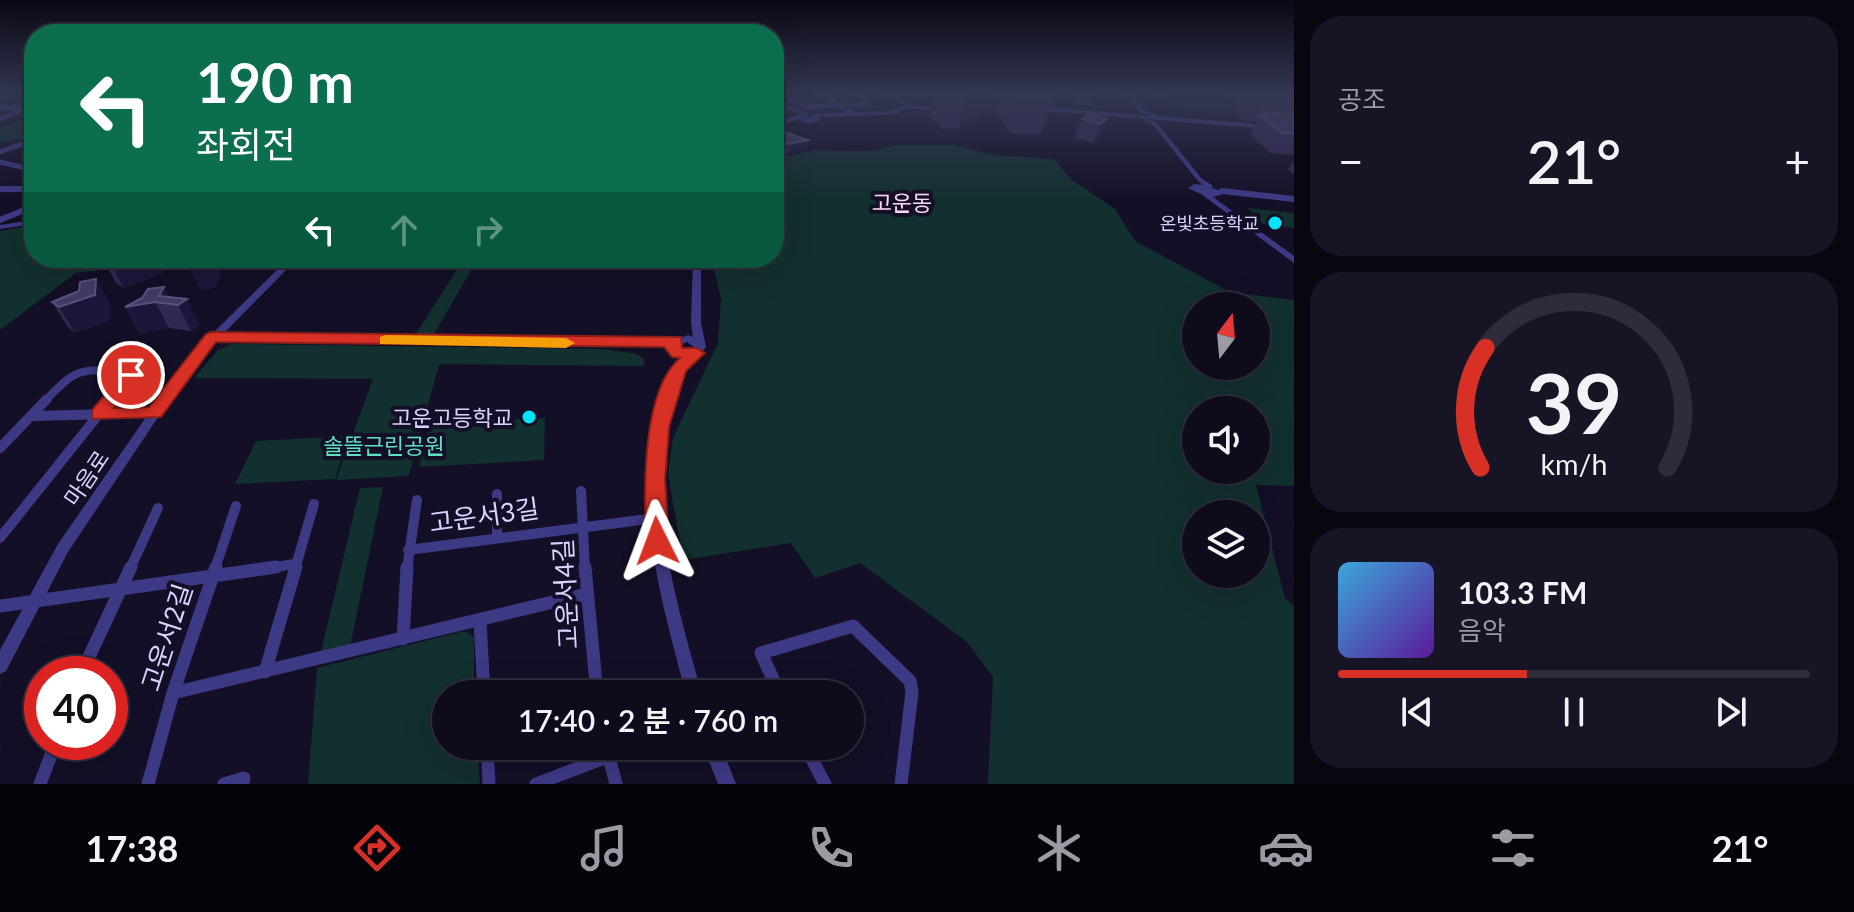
<!DOCTYPE html>
<html lang="ko">
<head>
<meta charset="utf-8">
<style>
	body { margin:0; font-family:Lato,"Noto Sans KR",sans-serif; background:#171425; color:#f1f3f6; height:100vh; display:flex; flex-direction:column; font-size:30px; white-space:nowrap }
	* { box-sizing:border-box; margin:0 }
	p { font-size:26px; color:#9b9ba3 }
	.icon { flex:none; width:44px; height:44px; fill:none; stroke:currentColor; stroke-width:2; stroke-linecap:round; stroke-linejoin:round }
	.map { position:relative; flex:1; overflow:hidden }
	.panel { display:flex; flex-direction:column; gap:16px; padding:16px; background:#08060f; width:560px }
	.panel>* { flex:none }
	.top-card { position:absolute; left:24px; top:24px; width:760px; height:244px; border-radius:32px; box-shadow:0 8px 32px #0002,0 0 0 2px #2e2b3b; background:#0b6e4f; color:#fff; overflow:hidden }
	.needle { width:52px; rotate:16deg }
	.buttons { position:absolute; left:1182px; top:292px; display:grid; gap:16px }
	.buttons a { display:grid; place-items:center; width:88px; height:88px; border-radius:50%; background:#0e0b1c; box-shadow:0 8px 32px #0002,0 0 0 2px #2e2b3b; font-size:40px }
	.speed { position:absolute; left:24px; top:656px; display:flex; gap:16px; font-size:40px; font-weight:700; text-align:center }
	.speed>* { display:grid; place-content:center; width:104px; height:104px; border-radius:50%; background:#0e0b1c; box-shadow:0 8px 32px #0002,0 0 0 2px #2e2b3b; line-height:1 }
	.speed .limit { border:12px solid #d22; background:#fff; color:#111 }
	.pin { position:absolute; display:grid; place-items:center; width:68px; height:68px; color:#fff; margin:-34px; border:4px solid #fff; border-radius:50%; box-shadow:0 2px 8px #0007 }
	.me { position:absolute; width:88px; margin:-44px; rotate:357deg; stroke-linejoin:round; filter:drop-shadow(0 0 6px #0008) }
	.turn { display:flex; align-items:center; gap:28px; height:168px; padding:0 40px; font-size:36px }
	.turn .icon { width:104px; height:104px; stroke-width:2.5 }
	.turn b { display:block; font-size:56px; line-height:68px }
	.lanes { display:flex; align-items:center; height:76px; padding:0 40px; background:#0003; justify-content:center; gap:40px; direction:ltr }
	.lanes .off { opacity:.35 }
	.big { font-size:60px; font-weight:600; line-height:1.1 }
	.panel .card { flex:1; display:flex; flex-direction:column; justify-content:center; gap:12px; min-width:0; padding:0 28px; border-radius:32px; background:#171425 }
	.panel .dial { align-items:center; gap:0 }
	.dial svg { height:208px; overflow:visible; fill:none; stroke:#2e2b3b; stroke-width:7; stroke-linecap:round; text-anchor:middle }
	.dial text { fill:#f1f3f6; stroke:none }
	.song { display:flex; align-items:center; gap:24px }
	.cover { width:96px; height:96px; border-radius:12px; background:linear-gradient(135deg,hsl(200 70% 55%),hsl(270 70% 35%)) }
	.played { height:8px; border-radius:4px; background:linear-gradient(90deg,#d93025 40%,#2e2b3b 40%) }
	.keys { display:flex; justify-content:space-around; direction:ltr }
	.heat { display:flex; justify-content:space-between; align-items:center; font-size:44px; direction:ltr }
	.trip { position:absolute; left:432px; top:680px; width:432px; height:80px; border-radius:40px; background:#0e0b1c; box-shadow:0 8px 32px #0002,0 0 0 2px #2e2b3b; font-weight:600; line-height:80px; text-align:center }
	.tab-bar { display:flex; height:128px; justify-content:space-around; align-items:center; background:#06040b; color:#9b9ba3 }
	.tab-bar .icon { width:56px; height:56px }
	.tab-bar .on { color:#d93025 }
	.tab-bar b { font-size:36px; color:#f1f3f6 }
	main { display:flex; flex:1; min-height:0 }
	.map>svg:first-child { display:block }
</style>
</head>
<body>
<main>
<div class="map">
<svg width="1294" height="784" viewBox="0 0 1294 784">
	<rect width="100%" height="100%" fill="#130f26"/>
	<path fill="#12302f" fill-rule="evenodd" d="M1219,100L1238,105L1221,112L1169,105L1173,101Z
		M34,116V138L0,142V128Z
		M895,145H955L992,155L1054,159L1071,179L1115,209L1135,241L1230,292L1294,300V486L1256,485L1285,598L1294,606V784H988L993,677L967,642L860,563L815,578L791,543L683,560L668,474L673,438L718,343L721,299L711,258H774V154C792,160 800,150 818,150C846,150 868,155 895,145ZM1196,306H1256V366H1196ZM1196,410H1256V470H1196ZM1196,514H1256V574H1196Z
		M1248,208L1294,213V228L1263,224Z
		M34,225V258H112L111,269L76,273L0,330V231Z
		M464,258H478L432,338L414,337Z
		M232,344L602,349L637,354L645,360L643,366L439,364L409,476L336,480L373,379L194,378L218,350Z
		M545,418L544,460L419,467L429,424Z
		M349,436L335,479L235,484L256,441Z
		M383,487L350,647L320,656L360,488Z
		M465,631L474,637V694H446V746H477L480,784H308L317,668Z"/>
	<g fill="none" stroke-linecap="round" stroke-linejoin="round">
		<path stroke="#0a1f44" stroke-width="2" d="M1207,93L1239,97"/>
		<path stroke="#3d3a85" stroke-width="5" d="M788,93L779,94L810,107L868,103
			M818,93L854,114
			M855,93L868,103
			M0,108H28L0,119
			M0,152L27,142
			M0,162L34,170"/>
		<path stroke="#3d3a85" stroke-width="6" d="M31,169L34,170
			M0,189H34
			M1222,191L1294,199
			M0,220L34,206"/>
		<path stroke="#3d3a85" stroke-width="8" d="M45,401C79,366 78,370 126,371L131,375L109,401"/>
		<path stroke="#3d3a85" stroke-width="10" d="M31,416L155,413
			M0,448L47,399
			M581,491L585,569
			M497,494V537
			M0,538L111,399
			M408,550L656,518
			M130,569L158,508
			M215,569L236,506
			M262,569L295,564
			M295,569L314,504
			M407,569L417,500"/>
		<path stroke="#3d3a85" stroke-width="13" d="M585,567L597,694
			M0,606L276,567
			M480,621L484,694
			M403,639L407,567
			M265,672L296,567
			M81,674L131,567
			M173,693L586,594
			M780,694L761,653L853,626L910,681L912,692L901,784
			M487,746L489,784
			M606,746L616,784
			M805,746L825,784
			M40,784L56,742
			M148,784L173,693L216,567
			M224,784L244,778L243,784
			M536,784L607,757"/>
		<path fill="#3d3a85" fill-rule="evenodd" d="M883,93H889L914,106H943L946,108L943,110L906,109L899,111L901,112L898,114L820,117L821,120L809,124L798,120L774,127V123L802,114L774,105V101L808,113V115L811,116L814,114L888,111L907,105Z
			M1125,93H1130L1144,110L1160,116L1294,127V131L1036,110L1033,108L1036,106L1150,116L1140,112Z
			M1147,119L1157,123L1202,179L1212,185V188L1227,193L1213,197L1294,256V263L1201,194L1190,189L1188,188L1194,184L1203,185L1198,181L1153,125L1144,121Z
			M34,220V224L0,229V225Z
			M289,258H298L223,334L642,341L678,339L688,335L693,337L691,323L693,258H701V323L706,347C699,357 686,363 681,374C678,381 676,390 673,397C642,495 676,600 702,694H686C661,599 629,494 662,398C668,381 672,368 686,356L674,355L667,345L642,347L218,340L193,365L68,552L6,671L0,674V650L58,544L185,361L207,339L206,337L207,335L212,334ZM687,342L695,348L681,350L678,346Z
			M703,746H721L736,784H718Z"/>
	</g>
	<path fill="#312854" d="M896,93H1046L1054,97L1041,134H1011L996,113L999,102H993L990,112L959,128L943,129L929,116L933,100L932,101L909,99Z
		M1052,93H1095L1090,105L1077,104L1071,94Z
		M1138,93H1165L1164,96L1138,95Z
		M1239,93H1294V155L1270,153L1250,134L1257,121L1242,120L1232,110L1233,104Z
		M1082,119H1106L1098,138L1093,143L1074,138Z
		M774,135L808,140L807,150L787,154L774,149Z
		M1294,160V175L1288,169Z
		M104,258H156L163,273L124,288L116,283L103,259Z
		M96,279L110,304V320L75,333L68,327L52,302L79,291Z
		M169,297L187,299L199,325L191,331L169,328L139,333L125,307Z"/>
	<path fill="#1d163a" d="M968,93H996L990,112L959,128Z
		M1106,119L1098,138L1093,143L1101,124Z
		M808,140L807,150L787,154L789,144Z
		M125,258H156L163,273L124,288L110,263Z
		M207,258H215L222,274L215,288L200,290L188,266Z
		M96,279L110,304V320L75,333L59,307Z
		M164,287L173,305L159,296Z
		M187,299L199,325L191,331L178,305Z
		M155,302L169,328L139,333L125,307Z"/>
	<path fill="#433a66" stroke="#5a527e" stroke-width="2" d="M1019,93H1046L1054,97H1023Z
		M1263,112L1294,114V134L1282,133L1260,115L1267,116Z
		M1091,114L1106,119L1101,124L1082,119Z
		M784,132L808,140L789,144L774,138V135Z
		M104,258H125L110,263L103,259Z
		M192,258H207L204,263L188,266Z
		M96,279L95,295L59,307L52,302L79,291L80,282Z
		M164,287L159,296L187,299L178,305L155,302L125,307L142,298L148,289Z"/>
	<linearGradient id="sky" x2="0" y2="1"><stop stop-color="#0a0815"/><stop offset="0.46" stop-color="#333752"/><stop offset="1" stop-color="#333752" stop-opacity="0"/></linearGradient>
	<rect width="1294" height="202" fill="url(#sky)"/>
	<path fill="#d93025" stroke="#8d1f18" stroke-width="2" d="M211,332L681,337L682,348H696L705,353L686,371L669,427L665,480L669,541L666,548H649L646,541C644,494 641,391 680,358L672,357L664,347L216,342L161,417L92,419V410L125,371L131,370L140,375L114,408L149,407L206,334Z"/>
	<path fill="#f59e0b" d="M386,335L566,338L575,343L566,348L380,344V337Z"/>
	<g fill="#00e5ff" stroke="#130f26" stroke-width="3">
		<circle cx="1275" cy="223" r="8"/>
		<circle cx="529" cy="417" r="8"/>
	</g>
	<g text-anchor="middle" dominant-baseline="central" stroke-width="8" stroke-linejoin="round" paint-order="stroke">
		<g font-size="18" fill="#d9d4ff" stroke="#130f26" text-anchor="end">
			<text x="1259" y="223">온빛초등학교</text>
		</g>
		<g font-size="22" fill="#ffd6f0" stroke="#130f26">
			<text x="902" y="202">고운동</text>
		</g>
		<g font-size="22" fill="#d9d4ff" stroke="#130f26" text-anchor="end">
			<text x="513" y="417">고운고등학교</text>
		</g>
		<g font-size="22" fill="#5fe0c0" stroke="#130f26">
			<text x="384" y="445">솔뜰근린공원</text>
		</g>
		<g font-size="22" fill="#d9d4ff" stroke="#130f26">
			<text transform="translate(86 478) rotate(-56)">마음로</text>
		</g>
		<g font-size="26" fill="#d9d4ff" stroke="#130f26">
			<text transform="translate(484 515) rotate(-8)">고운서3길</text>
			<text transform="translate(565 594) rotate(-93)">고운서4길</text>
			<text transform="translate(166 637) rotate(-72)">고운서2길</text>
		</g>
	</g>
</svg>
<div class="buttons">
<a><svg class="needle" viewBox="-14 -14 28 28"><path d="M0-13l5 13h-10z" fill="#e53935"/><path d="M0 13l5-13h-10z" fill="#9b9ba3"/></svg></a>
<a><svg class="icon" aria-label="sound" viewBox="0 0 24 24"><path d="M4 9h4l5-4v14l-5-4H4zM17 9q2 3 0 6"/></svg></a>
<a><svg class="icon" aria-label="layers" viewBox="0 0 24 24"><path d="M12 4l9 5-9 5-9-5zM3 14l9 5 9-5"/></svg></a>
</div>
<div class="speed"><div class="limit">40</div></div>
<div class="pin" style="left:131px;top:375px;background:#d93025"><svg class="icon" aria-label="arrive" viewBox="0 0 24 24"><path d="M6 21V4h12l-3 4 3 4H6"/></svg></div>
<svg class="me" style="left:657px;top:541px" viewBox="-20 -20 40 40"><path d="M0-17L14 15 0 8-14 15z" fill="#d93025" stroke="#fff" stroke-width="4"/></svg>
<div class="trip">17:40 · 2 분 · 760 m</div>
<div class="top-card">
<div class="turn"><svg class="icon" aria-label="left" viewBox="0 0 24 24"><path d="M17 20v-9H6M10 6l-5 5 5 5"/></svg><div><b>190 m</b>좌회전</div></div>
<div class="lanes"><svg class="icon" aria-label="left" viewBox="0 0 24 24"><path d="M17 20v-9H6M10 6l-5 5 5 5"/></svg><svg class="icon off" aria-label="ahead" viewBox="0 0 24 24"><path d="M12 20V5M6 11l6-6 6 6"/></svg><svg class="icon off" aria-label="right" viewBox="0 0 24 24"><path d="M7 20v-9h11M14 6l5 5-5 5"/></svg></div>
</div>
</div>
<section class="panel">
<div class="card"><p>공조</p>
<div class="heat"><a>−</a><b class="big">21°</b><a>+</a></div>
</div>
<div class="card dial"><svg viewBox="0 0 100 80">
<path d="M14 69A42 42 0 1 1 86 69"/>
<path d="M14 69A42 42 0 0 1 16 23" stroke="#d93025"/>
<text x="50" y="56" font-size="32" font-weight="700">39</text>
<text x="50" y="72" font-size="11">km/h</text>
</svg></div>
<div class="card">
<div class="song"><i class="cover"></i><div><b>103.3 FM</b><p>음악</p></div></div>
<div class="played"></div>
<div class="keys"><svg class="icon" aria-label="previous" viewBox="0 0 24 24"><path d="M18 5L8 12l10 7zM5 5v14"/></svg><svg class="icon" aria-label="pause" viewBox="0 0 24 24"><path d="M8 5v14M16 5v14"/></svg><svg class="icon" aria-label="next" viewBox="0 0 24 24"><path d="M6 5l10 7-10 7zM19 5v14"/></svg></div>
</div>
</section>
</main>
<nav class="tab-bar">
<b>17:38</b>
<svg class="icon on" aria-label="directions" viewBox="0 0 24 24"><path d="M12 3l9 9-9 9-9-9zM9 14v-3h6M13 9l2 2-2 2"/></svg>
<svg class="icon" aria-label="music" viewBox="0 0 24 24"><path d="M9 18V5l10-2v13"/><circle cx="6" cy="18" r="3"/><circle cx="16" cy="16" r="3"/></svg>
<svg class="icon" aria-label="phone" viewBox="0 0 24 24"><path d="M5 4h4l2 5-3 2q2 4 5 5l2-3 5 2v4C11 20 4 13 5 4z"/></svg>
<svg class="icon" aria-label="climate" viewBox="0 0 24 24"><path d="M12 3v18M4 7l16 10M4 17L20 7"/></svg>
<svg class="icon" aria-label="car" viewBox="0 0 24 24"><path d="M5 17H2v-5l4-1 3-4h7l3 4 3 1v5h-3M9 17h6M6 11h13"/><circle cx="7" cy="17" r="2"/><circle cx="17" cy="17" r="2"/></svg>
<svg class="icon" aria-label="filters" viewBox="0 0 24 24"><path d="M4 7h16M4 17h16"/><circle cx="9" cy="7" r="2"/><circle cx="15" cy="17" r="2"/></svg>
<b>21°</b>
</nav>
</body>
</html>
